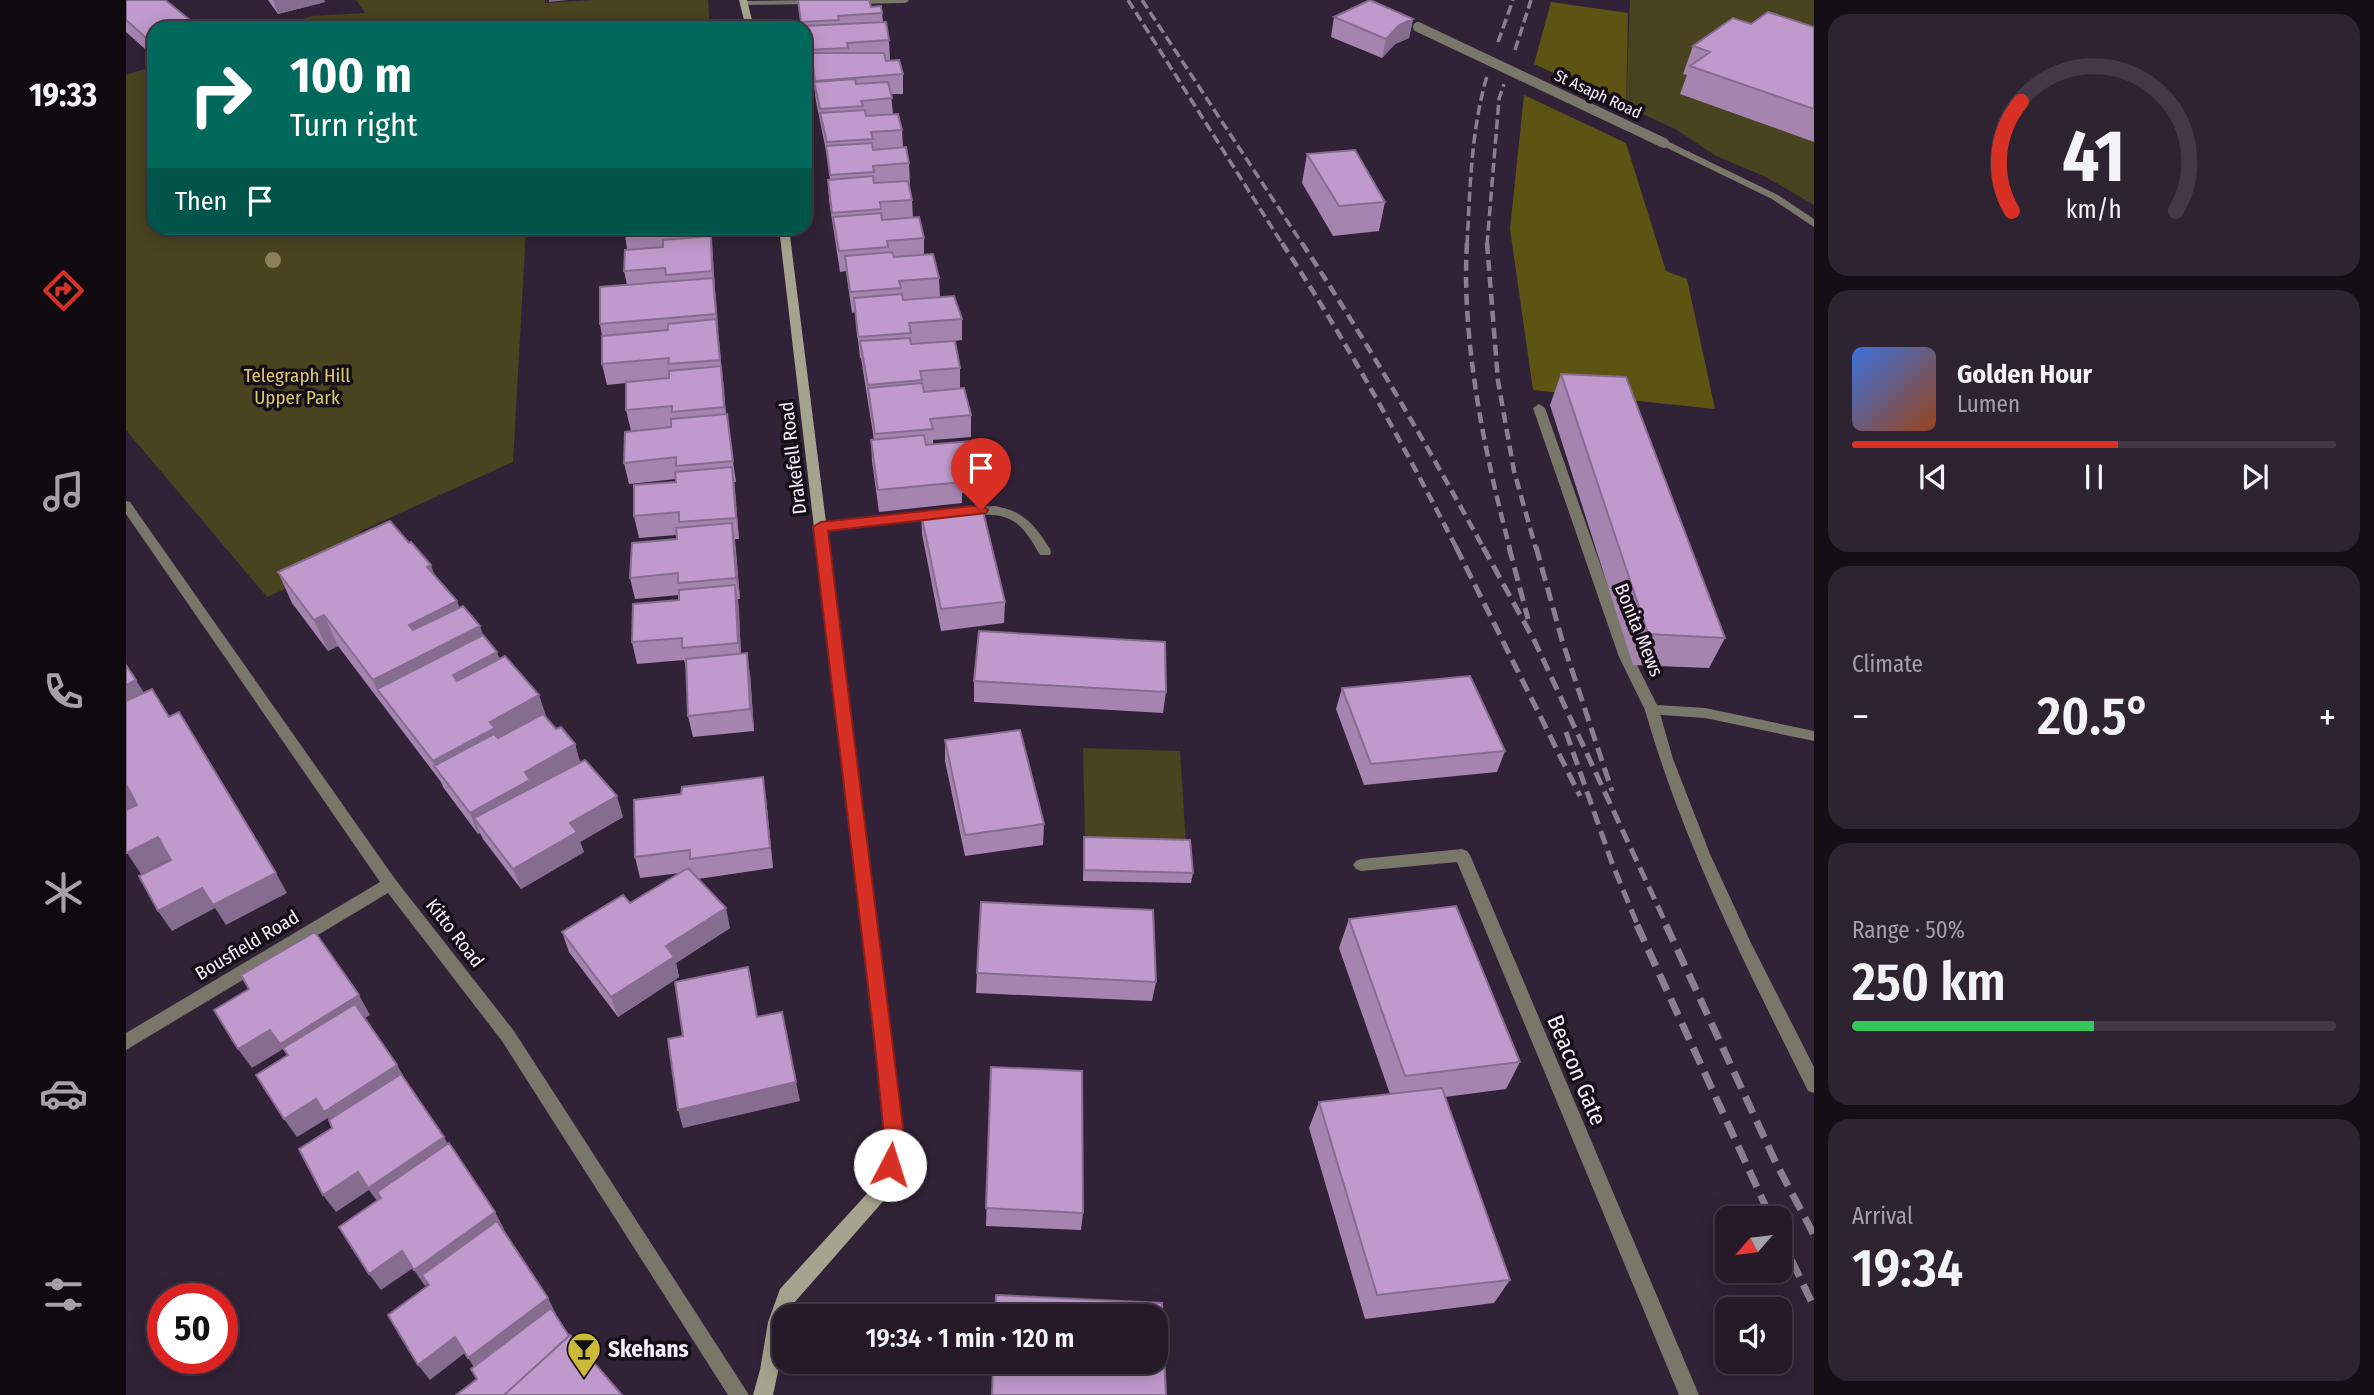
<!DOCTYPE html>
<html lang="en">
<head>
<meta charset="utf-8">
<style>
	body { margin:0; font-family:"Fira Sans Condensed",sans-serif; background:#2e2331; color:#f1f3f6; height:100vh; display:flex; flex-direction:column; font-size:26px; white-space:nowrap }
	* { box-sizing:border-box; margin:0 }
	p { font-size:23px; color:#a4a1a8 }
	.icon { flex:none; width:38px; height:38px; fill:none; stroke:currentColor; stroke-width:2; stroke-linecap:round; stroke-linejoin:round }
	.map { position:relative; flex:1; overflow:hidden }
	.side { display:flex; flex-direction:column; gap:14px; padding:14px; background:#150e17; width:560px }
	.side>* { flex:none }
	.top-card { position:absolute; left:21px; top:21px; width:665px; height:214px; border-radius:21px; box-shadow:0 4px 18px #0003,0 0 0 2px #423846; background:#00695c; color:#fff; overflow:hidden }
	.needle { width:46px; rotate:242deg }
	.fabs { position:absolute; left:1589px; top:1206px; display:grid; gap:14px }
	.fabs a { display:grid; place-items:center; width:77px; height:77px; border-radius:14px; background:#261a29; box-shadow:0 4px 18px #0003,0 0 0 2px #423846; font-size:35px }
	.speed { position:absolute; left:21px; top:1283px; display:flex; gap:14px; font-size:35px; font-weight:700; text-align:center }
	.speed>* { display:grid; place-content:center; width:91px; height:91px; border-radius:50%; background:#261a29; box-shadow:0 4px 18px #0003,0 0 0 2px #423846; line-height:1 }
	.speed .limit { border:10px solid #d22; background:#fff; color:#111 }
	.pin { position:absolute; display:grid; place-items:center; width:60px; height:60px; color:#fff; margin:-72px -30px; border-radius:50% 50% 50% 0; rotate:-45deg; box-shadow:0 0 7px #0007 }
	.pin .icon { rotate:45deg }
	.me { position:absolute; width:77px; margin:-38px; rotate:5deg; stroke-linejoin:round; filter:drop-shadow(0 0 5px #0008) }
	.turn { display:flex; align-items:center; gap:24px; height:147px; padding:0 28px; font-size:32px }
	.turn .icon { width:91px; height:91px; stroke-width:2.5 }
	.turn b { display:block; font-size:49px; line-height:60px }
	.then { display:flex; align-items:center; height:66px; padding:0 28px; background:#0003; gap:14px; font-size:26px }
	.big { font-size:52px; font-weight:600; line-height:1.1 }
	.side .tile { flex:1; display:flex; flex-direction:column; justify-content:center; gap:10px; min-width:0; padding:0 24px; border-radius:21px; background:#2e2331 }
	.side .dial { align-items:center; gap:0 }
	.dial svg { height:182px; overflow:visible; fill:none; stroke:#423846; stroke-width:7; stroke-linecap:round; text-anchor:middle }
	.dial text { fill:#f1f3f6; stroke:none }
	.song { display:flex; align-items:center; gap:21px }
	.cover { width:84px; height:84px; border-radius:10px; background:linear-gradient(135deg,hsl(220 70% 55%),hsl(20 70% 35%)) }
	.played { height:7px; border-radius:4px; background:linear-gradient(90deg,#d93025 55%,#423846 55%) }
	.keys { display:flex; justify-content:space-around; direction:ltr }
	.heat { display:flex; justify-content:space-between; align-items:center; font-size:38px; direction:ltr }
	.charge { height:10px; border-radius:5px; background:linear-gradient(90deg,#34c759 50%,#423846 0) }
	.trip { position:absolute; left:646px; top:1304px; width:396px; height:70px; border-radius:21px; background:#261a29; box-shadow:0 4px 18px #0003,0 0 0 2px #423846; font-weight:600; line-height:70px; text-align:center }
	main { display:flex; flex:1; min-height:0 }
	.menu { display:flex; flex-direction:column; width:126px; justify-content:space-around; align-items:center; background:#0f0a10; color:#a4a1a8 }
	.menu .icon { width:49px; height:49px }
	.menu .selected { color:#d93025 }
	.menu b { font-size:32px; color:#f1f3f6 }
	.map>svg:first-child { display:block }
</style>
</head>
<body>
<main>
<nav class="menu">
<b>19:33</b>
<svg class="icon selected" aria-label="directions" viewBox="0 0 24 24"><path d="M12 3l9 9-9 9-9-9zM9 14v-3h6M13 9l2 2-2 2"/></svg>
<svg class="icon" aria-label="music" viewBox="0 0 24 24"><path d="M9 18V5l10-2v13"/><circle cx="6" cy="18" r="3"/><circle cx="16" cy="16" r="3"/></svg>
<svg class="icon" aria-label="phone" viewBox="0 0 24 24"><path d="M5 4h4l2 5-3 2q2 4 5 5l2-3 5 2v4C11 20 4 13 5 4z"/></svg>
<svg class="icon" aria-label="climate" viewBox="0 0 24 24"><path d="M12 3v18M4 7l16 10M4 17L20 7"/></svg>
<svg class="icon" aria-label="car" viewBox="0 0 24 24"><path d="M5 17H2v-5l4-1 3-4h7l3 4 3 1v5h-3M9 17h6M6 11h13"/><circle cx="7" cy="17" r="2"/><circle cx="17" cy="17" r="2"/></svg>
<svg class="icon" aria-label="filters" viewBox="0 0 24 24"><path d="M4 7h16M4 17h16"/><circle cx="9" cy="7" r="2"/><circle cx="15" cy="17" r="2"/></svg>
</nav>
<div class="map">
<svg width="1688" height="1395" viewBox="0 0 1688 1395">
	<rect width="100%" height="100%" fill="#322237"/>
	<path fill="#49431f" d="M230,0H419V3L466,0H582L584,28H147L186,16L239,13Z
		M1504,0H1688V205L1638,176L1590,156L1551,130L1500,106Z
		M28,66V228H427L400,230L387,462L237,530L168,585L141,597L0,430V75Z
		M957,748L1054,751L1060,843L959,839Z"/>
	<path fill="#5d5313" d="M1425,2L1502,13L1500,106L1408,64Z
		M1398,95L1500,143L1540,271L1561,279L1589,409L1407,390L1384,229Z"/>
	<g fill="none" stroke-linecap="round" stroke-linejoin="round">
		<path fill="#79776a" fill-rule="evenodd" d="M868,506C897,510 909,525 924,549L925,552L924,555H914C898,527 889,513 854,515C845,515 839,518 833,512L839,508Z
			M815,510L819,511L821,514L819,517L695,531L689,527L695,523Z
			M1526,705L1531,706L1533,710L1547,759L1584,854L1625,943L1688,1067V1093L1682,1091C1620,966 1557,844 1519,710L1521,706Z"/>
		<path fill="#79776a" fill-rule="evenodd" d="M692,0L694,2L690,4L618,5L614,3L618,1Z
			M722,0H782L783,1L779,3L724,4L720,2Z
			M1413,404L1419,408L1507,657L1531,705L1579,708L1688,731V741L1579,718L1521,714L1493,657L1407,408Z
			M0,501L4,502L269,879L388,1031L623,1395H602L376,1041L262,893L0,1050V1033L254,882L0,514Z
			M1336,849L1341,851L1344,855L1573,1395H1553L1331,862L1235,871L1230,869L1227,865L1230,861L1235,859Z"/>
		<path fill="#79776a" fill-rule="evenodd" d="M1535,141H1541L1652,195L1688,219V227L1646,199L1535,145Z"/>
		<path fill="#a6a38e" fill-rule="evenodd" d="M613,0H621L628,28H620Z
			M653,228H663L777,1135L773,1165L760,1198L668,1303L663,1316H658L655,1358L647,1395H627L634,1370L642,1322L654,1289L747,1187L755,1165L759,1135Z"/>
		<path stroke="#8c7e90" stroke-width="3.5" stroke-dasharray="10 4.5" stroke-linecap="butt" d="M1002,0L1157,245
			M1016,0L1177,245
			M1372,42L1387,0
			M1389,50L1405,0
			M1341,245C1344,189 1345,130 1361,76
			M1361,245L1373,99L1378,84"/>
		<path stroke="#8c7e90" stroke-width="4.5" stroke-dasharray="11 6" stroke-linecap="butt" d="M1156,243C1221,342 1277,444 1331,549
			M1176,243C1241,342 1301,445 1358,549
			M1341,243C1335,340 1359,455 1384,549
			M1361,243L1372,381L1388,471L1410,549"/>
		<path stroke="#8c7e90" stroke-width="5" stroke-dasharray="14 7" stroke-linecap="butt" d="M1330,547L1454,796
			M1357,547L1409,642L1541,926
			M1383,547L1402,619
			M1410,547L1436,640L1486,791
			M1440,732L1486,863L1512,926"/>
		<path stroke="#8c7e90" stroke-width="7" stroke-dasharray="18 9" stroke-linecap="butt" d="M1511,925L1645,1218
			M1540,925L1650,1163L1688,1235
			M1654,1236L1688,1307"/>
		<path stroke="#79776a" stroke-width="10" d="M1292,27L1538,143"/>
	</g>
	<circle fill="#8e7f57" cx="147" cy="260" r="8"/>
	<path fill="#a584af" d="M0,0L28,28V57L0,32Z
		M142,0H198L199,2L152,14Z
		M672,0L745,7L756,13L757,22L763,40L764,60H760L777,74V94H765L767,114L776,130L777,147L783,163L784,184H783L786,200L787,218L798,238V255L813,278L814,297L836,319V340L820,342L834,368V388L845,415V437L807,440V444L864,469V490L836,493V503L753,512L746,461L745,440H748L735,358H734L729,312L726,313L720,271L714,272L703,200L702,180L704,179L702,160L690,102L686,69L682,70L679,46V28H675Z
		M1208,17L1287,19L1283,38L1269,44L1256,58L1205,37Z
		M1688,27V142L1554,94L1561,75L1557,74L1567,46Z
		M1181,154L1259,202L1253,231L1207,236L1176,183Z
		M498,228H585L592,335L600,414L610,482H608L613,539H609L614,599H612L615,653L624,674L628,731L567,737L562,716L560,669L558,660L511,664L506,642L553,600V595L509,599L504,578L551,539L550,535L513,538L508,516L550,482V479L503,484L498,463L505,431L500,410V383L481,385L476,364V336L474,324L501,285L498,271L501,249Z
		M1435,374L1599,638L1583,668L1507,665L1424,405Z
		M795,513L879,602L878,623L815,631L796,534Z
		M152,572L309,576L333,608L357,635L374,659L413,695L419,717L430,729L449,744L454,763L497,817L454,842L458,852L395,889L357,839L354,833L352,834L317,787L315,782L212,646L202,651L166,603Z
		M848,681L1040,692L1037,713L848,702Z
		M1216,688L1379,751L1371,772L1238,785L1210,709Z
		M819,740L918,824L917,845L839,856L819,761Z
		M640,798L647,868L572,879L604,928L550,963L553,977L492,1017L443,952L436,932L504,903L554,873L514,878L509,857Z
		M958,837L1067,873L1065,883L957,881Z
		M1223,919L1394,1062L1380,1089L1319,1097L1384,1280L1368,1303L1239,1319L1183,1128L1193,1102L1264,1094L1213,948Z
		M851,973L1030,982L1026,1001L850,993Z
		M865,1067L957,1213L955,1230L860,1226Z"/>
	<path fill="#866c8f" d="M147,0H198L199,2L152,14Z
		M423,0H442L423,2Z
		M1287,19L1283,38L1269,44L1256,58L1260,39L1273,25Z
		M583,228H585L589,292L586,271Z
		M587,278L590,299L593,335L590,314Z
		M590,319L593,340L597,381L594,360Z
		M595,366L598,387L601,429L598,407Z
		M606,467L609,488L613,539L610,518Z
		M606,523L609,544L614,599L610,578Z
		M305,565L316,596L301,567Z
		M609,585L613,607L615,664L612,643Z
		M331,601L342,632L295,655L283,625Z
		M198,615L212,646L202,651L188,620Z
		M354,626L364,656L371,652L378,673L334,696L251,689L247,680Z
		M621,653L624,674L628,731L624,709Z
		M10,680L23,701L0,713V685Z
		M413,695L420,716L373,742L309,766L307,761L364,722Z
		M449,744L455,765L348,818L354,833L352,834L344,813L399,772Z
		M637,777L640,798L647,868L644,848Z
		M0,784L14,805L0,812Z
		M491,796L497,817L454,842L458,852L395,889L387,869L444,823Z
		M32,837L46,858L15,874L1,853Z
		M150,873L161,893L100,925L89,908L46,931L32,911L76,888Z
		M600,908L604,928L550,963L553,977L492,1017L485,997L540,946Z
		M233,995L244,1015L167,1063L157,1048L166,1063L157,1049L126,1068L112,1049L144,1030Z
		M271,1065L282,1084L210,1130L202,1118L171,1137L158,1119L190,1099Z
		M670,1082L674,1101L557,1128L552,1110Z
		M318,1137L328,1155L254,1205L243,1190L210,1212L197,1195L232,1172Z
		M369,1212L378,1229L299,1286L288,1270Z
		M276,1251L287,1268L255,1290L243,1274Z
		M422,1298L430,1314L352,1373L342,1358Z
		M329,1337L340,1352L304,1380L292,1365Z"/>
	<path fill="#c09acc" stroke="#866c8f" stroke-width="2" d="M0,0H39L73,27L28,28V41L25,42L0,20Z
		M672,0H743L745,7L755,6L756,13L712,16L713,20L675,22Z
		M1244,0L1287,19L1273,25L1260,39L1208,17Z
		M1642,12L1688,27V109L1564,66L1584,52L1567,46L1607,18L1625,24Z
		M570,21L571,28H476V26L503,24L502,28Z
		M760,22L763,40L721,43L722,48L680,50L679,28H678L677,26Z
		M685,53H758L760,61L773,60L777,74L689,81Z
		M729,79L730,84L762,82L766,98L735,101L737,106L694,109L688,82Z
		M739,110L740,116L772,114L776,130L745,132L747,139L701,142L694,113Z
		M746,143L747,150L780,147L783,163L747,166L748,172L704,175L700,146Z
		M1229,150L1259,202L1213,206L1181,154Z
		M747,176L748,183L782,181L786,200L754,202L755,209L706,213L702,180Z
		M755,213L756,220L793,217L798,238L761,241L762,247L713,251L707,217Z
		M498,228H583L584,231L536,235V230L498,232Z
		M585,236L586,271L540,275L539,268L498,271L499,250L537,247V240Z
		M766,252L768,257L807,254L813,278L773,281L775,288L724,292L719,256Z
		M587,278L590,314L474,324V287Z
		M776,294L777,300L828,296L836,319L783,323L785,333L732,337L728,298Z
		M590,319L594,360L542,364L543,358L476,364V336L542,330V324Z
		M784,338L785,344L829,341L834,368L794,371L796,380L742,385L734,341Z
		M595,366L598,407L546,412V406L500,410V382L543,378V371Z
		M1435,374L1500,377L1599,638L1522,634Z
		M796,383L798,392L838,388L845,415L804,419L807,429L749,434L742,388Z
		M601,414L607,461L550,466V457L498,463L499,432L545,427V419Z
		M798,435L800,445L856,440L864,469L833,472L836,482L752,490L745,440Z
		M606,467L610,518L553,522V512L508,516V485L550,482L549,472Z
		M856,507L879,602L815,609L795,513Z
		M264,521L283,543L285,542L305,565L301,567L331,601L283,625L287,630L337,606L354,626L247,680L198,615L188,620L152,572Z
		M606,523L610,578L552,583V573L504,578L506,543L551,539L550,528Z
		M609,585L612,643L556,648V638L506,642L507,604L553,600V590Z
		M853,631L1039,642L1040,692L848,681Z
		M357,635L371,652L327,675L331,681L379,656L413,695L364,722L369,728L307,761L251,689Z
		M621,653L624,709L562,716L560,659Z
		M0,665L10,680L0,685Z
		M1344,676L1379,751L1245,764L1216,688Z
		M26,689L43,717L53,712L150,873L87,905L76,888L32,911L13,876L45,860L32,837L1,853L0,852V810L11,805L0,784V701Z
		M417,714L430,729L435,727L449,744L399,772L404,780L344,813L308,766L368,734L372,738Z
		M894,730L918,824L839,835L819,740Z
		M459,760L491,796L444,823L451,832L387,869L348,818Z
		M637,777L644,848L564,859V850L509,857L508,800L555,794L556,787Z
		M958,837L1064,840L1067,873L958,870Z
		M562,868L600,908L540,946L548,957L485,997L436,932L497,895L504,903Z
		M855,902L1027,910L1030,982L851,973Z
		M1330,906L1394,1062L1279,1076L1223,919Z
		M189,932L233,995L154,1044L144,1030L112,1049L88,1010L123,989L115,975Z
		M622,967L631,1017L656,1012L670,1082L552,1110L542,1039L557,1036L549,982Z
		M229,1004L271,1065L198,1112L190,1099L158,1119L130,1075L162,1055L157,1048Z
		M865,1067L956,1071L957,1213L860,1208Z
		M275,1074L318,1137L242,1188L232,1172L197,1195L173,1149L206,1128L203,1120Z
		M1316,1088L1384,1280L1251,1295L1193,1102Z
		M323,1143L369,1212L288,1270L276,1251L243,1274L213,1227L255,1198L251,1192Z
		M371,1221L422,1298L342,1358L329,1337L292,1365L262,1315L303,1285L296,1275Z
		M870,1295L1036,1303L1040,1395H866L867,1362H1029V1316H869Z
		M425,1308L443,1336L378,1395H330L351,1379L345,1369Z
		M444,1335L496,1395H378Z"/>
	<path fill="#d93025" stroke="#8d1f18" stroke-width="2" d="M855,505L862,510L860,513L702,531L778,1135L771,1172L764,1174L757,1172L754,1165L758,1135L749,1045L687,527L695,522Z"/>
	<defs>
		<g id="bar-pin" transform="scale(1.75)"><path d="M0 17L-7.5 6A9.5 9.5 0 1 1 7.5 6Z" fill="#cdb938" stroke="#160f18"/><path d="M-6-5H6L.8 .8V4.5H3.5V6h-7V4.5H-.8V.8Z" fill="#111"/></g>
	</defs>
	<g fill-rule="evenodd">
		<use href="#bar-pin" x="458" y="1349"/>
	</g>
	<g text-anchor="middle" dominant-baseline="central" stroke-width="7" stroke-linejoin="round" paint-order="stroke">
		<g font-size="16" fill="#f8edfb" stroke="#160f18">
			<text transform="translate(1472 94) rotate(25)">St Asaph Road</text>
		</g>
		<g font-size="19" fill="#d9cb71" stroke="#160f18">
			<text x="171" y="375">Telegraph Hill<tspan x="171" dy="22">Upper Park</tspan></text>
		</g>
		<g font-size="19" fill="#f8edfb" stroke="#160f18">
			<text transform="translate(667 458) rotate(-97)">Drakefell Road</text>
			<text transform="translate(1513 630) rotate(68)">Bonita Mews</text>
			<text transform="translate(329 933) rotate(52)">Kitto Road</text>
			<text transform="translate(121 945) rotate(-31)">Bousfield Road</text>
		</g>
		<g font-size="23" fill="#f8edfb" stroke="#160f18">
			<text transform="translate(1451 1070) rotate(67)">Beacon Gate</text>
		</g>
		<g font-size="23" font-weight="bold" fill="#f8edfb" stroke="#160f18" text-anchor="start">
			<text x="482" y="1349">Skehans</text>
		</g>
	</g>
</svg>
<div class="fabs">
<a><svg class="needle" viewBox="-14 -14 28 28"><path d="M0-13l5 13h-10z" fill="#e53935"/><path d="M0 13l5-13h-10z" fill="#a4a1a8"/></svg></a>
<a><svg class="icon" aria-label="sound" viewBox="0 0 24 24"><path d="M4 9h4l5-4v14l-5-4H4zM17 9q2 3 0 6"/></svg></a>
</div>
<div class="speed"><div class="limit">50</div></div>
<div class="pin" style="left:855px;top:510px;background:#d93025"><svg class="icon" aria-label="arrive" viewBox="0 0 24 24"><path d="M6 21V4h12l-3 4 3 4H6"/></svg></div>
<svg class="me" style="left:764px;top:1165px" viewBox="-20 -20 40 40"><circle r="19" fill="#fff"/><path d="M0-13L10 11 0 6-10 11z" fill="#d93025"/></svg>
<div class="trip">19:34 · 1 min · 120 m</div>
<div class="top-card">
<div class="turn"><svg class="icon" aria-label="right" viewBox="0 0 24 24"><path d="M7 20v-9h11M14 6l5 5-5 5"/></svg><div><b>100 m</b>Turn right</div></div>
<div class="then">Then<svg class="icon" aria-label="arrive" viewBox="0 0 24 24"><path d="M6 21V4h12l-3 4 3 4H6"/></svg></div>
</div>
</div>
<section class="side">
<div class="tile dial"><svg viewBox="0 0 100 80">
<path d="M14 69A42 42 0 1 1 86 69"/>
<path d="M14 69A42 42 0 0 1 18 21" stroke="#d93025"/>
<text x="50" y="56" font-size="32" font-weight="700">41</text>
<text x="50" y="72" font-size="11">km/h</text>
</svg></div>
<div class="tile">
<div class="song"><i class="cover"></i><div><b>Golden Hour</b><p>Lumen</p></div></div>
<div class="played"></div>
<div class="keys"><svg class="icon" aria-label="previous" viewBox="0 0 24 24"><path d="M18 5L8 12l10 7zM5 5v14"/></svg><svg class="icon" aria-label="pause" viewBox="0 0 24 24"><path d="M8 5v14M16 5v14"/></svg><svg class="icon" aria-label="next" viewBox="0 0 24 24"><path d="M6 5l10 7-10 7zM19 5v14"/></svg></div>
</div>
<div class="tile"><p>Climate</p>
<div class="heat"><a>−</a><b class="big">20.5°</b><a>+</a></div>
</div>
<div class="tile"><p>Range · 50%</p><b class="big">250 km</b><div class="charge"></div></div>
<div class="tile"><p>Arrival</p><b class="big">19:34</b></div>
</section>
</main>
</body>
</html>
